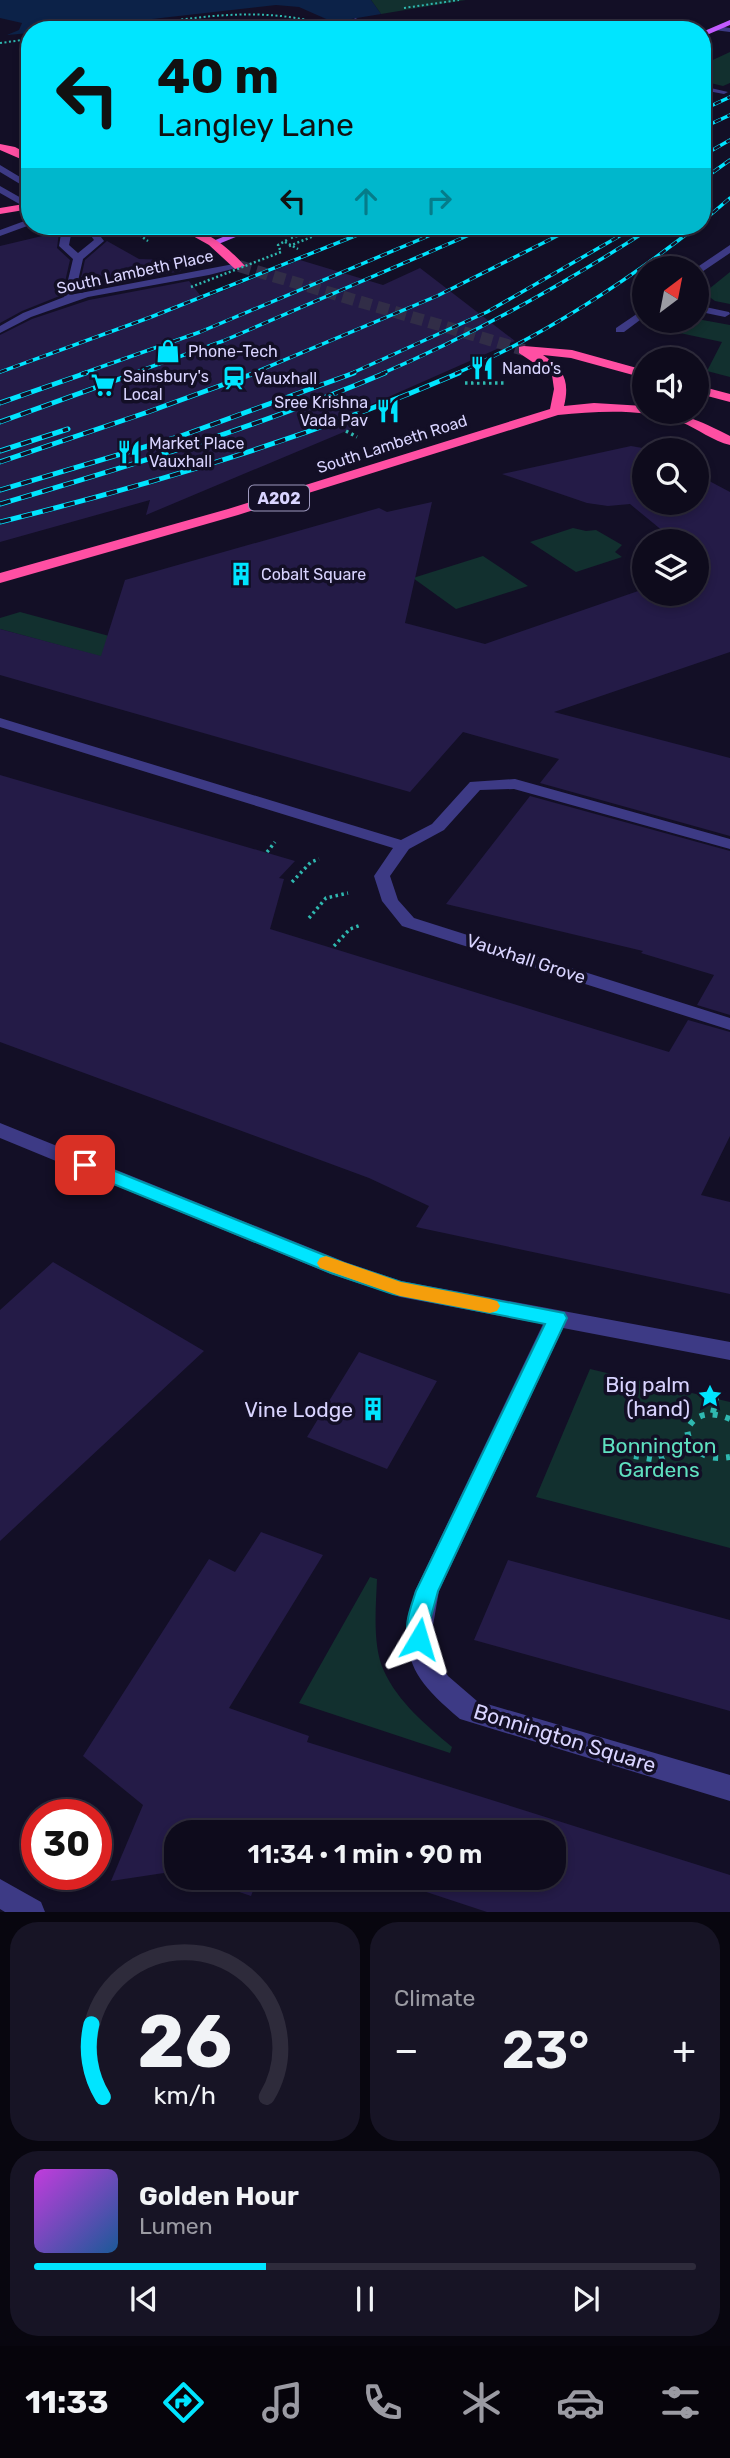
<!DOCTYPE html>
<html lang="en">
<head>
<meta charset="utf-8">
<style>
	body { margin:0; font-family:Rubik,sans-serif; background:#171425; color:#f1f3f6; height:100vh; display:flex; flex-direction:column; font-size:26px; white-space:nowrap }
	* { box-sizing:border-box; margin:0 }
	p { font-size:23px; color:#9b9ba3 }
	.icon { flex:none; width:38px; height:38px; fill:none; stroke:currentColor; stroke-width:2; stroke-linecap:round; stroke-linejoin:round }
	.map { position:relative; height:1912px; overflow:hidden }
	.sheet { display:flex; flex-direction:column; gap:10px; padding:10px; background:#08060f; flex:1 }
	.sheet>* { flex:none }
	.hud { position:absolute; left:21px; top:21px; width:690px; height:214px; border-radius:28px; box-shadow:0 4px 10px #0003,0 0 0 2px #2e2b3b; background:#00e5ff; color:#111; overflow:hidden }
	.needle { width:46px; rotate:32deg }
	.controls { position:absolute; left:632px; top:256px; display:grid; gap:14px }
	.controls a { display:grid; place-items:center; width:77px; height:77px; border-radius:50%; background:#0e0b1c; box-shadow:0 4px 10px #0003,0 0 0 2px #2e2b3b; font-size:35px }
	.speed { position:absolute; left:21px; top:1799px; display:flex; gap:14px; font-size:35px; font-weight:700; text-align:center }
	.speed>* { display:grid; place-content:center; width:91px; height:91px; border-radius:50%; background:#0e0b1c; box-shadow:0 4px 10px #0003,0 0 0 2px #2e2b3b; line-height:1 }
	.speed .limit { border:10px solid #d22; background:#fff; color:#111 }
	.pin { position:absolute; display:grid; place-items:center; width:60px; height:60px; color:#fff; margin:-30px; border-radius:14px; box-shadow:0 4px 10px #0006 }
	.me { position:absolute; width:77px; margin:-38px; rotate:7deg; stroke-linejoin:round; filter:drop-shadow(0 0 5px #0008) }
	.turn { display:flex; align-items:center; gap:24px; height:147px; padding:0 21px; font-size:32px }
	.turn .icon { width:91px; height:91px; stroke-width:2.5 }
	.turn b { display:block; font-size:49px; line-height:60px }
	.lanes { display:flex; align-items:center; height:66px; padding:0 21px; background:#0003; justify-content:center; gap:35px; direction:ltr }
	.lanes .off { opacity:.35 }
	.big { font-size:52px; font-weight:600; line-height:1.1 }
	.sheet .widget { flex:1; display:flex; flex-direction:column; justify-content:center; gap:10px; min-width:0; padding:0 24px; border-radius:28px; background:#171425 }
	.sheet .dial { align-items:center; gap:0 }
	.dial svg { height:182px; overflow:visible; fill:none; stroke:#2e2b3b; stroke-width:7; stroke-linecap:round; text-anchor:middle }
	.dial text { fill:#f1f3f6; stroke:none }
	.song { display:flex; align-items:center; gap:21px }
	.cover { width:84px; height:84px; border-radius:10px; background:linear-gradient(135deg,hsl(290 70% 55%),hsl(210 70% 35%)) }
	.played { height:7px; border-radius:4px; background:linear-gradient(90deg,#00e5ff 35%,#2e2b3b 35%) }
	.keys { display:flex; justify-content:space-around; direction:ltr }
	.heat { display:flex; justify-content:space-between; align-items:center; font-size:38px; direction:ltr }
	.sheet .tiles { flex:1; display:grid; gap:10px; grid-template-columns:1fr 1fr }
	.widget:last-child { grid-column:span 2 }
	.trip { position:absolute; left:164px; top:1820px; width:402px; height:70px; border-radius:28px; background:#0e0b1c; box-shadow:0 4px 10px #0003,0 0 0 2px #2e2b3b; font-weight:600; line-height:70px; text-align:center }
	.menu { display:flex; height:112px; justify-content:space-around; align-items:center; background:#06040b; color:#9b9ba3 }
	.menu .icon { width:49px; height:49px }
	.menu .current { color:#00e5ff }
	.menu b { font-size:32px; color:#f1f3f6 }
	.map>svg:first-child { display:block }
</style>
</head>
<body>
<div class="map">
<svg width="730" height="1912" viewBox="0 0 730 1912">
	<rect width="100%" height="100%" fill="#130f26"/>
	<path fill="#12302f" d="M371,0H466L381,14Z
		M730,52V83L723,86L702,81V65Z
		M730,272V304L715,301L704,293Z
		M697,319L730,325V377L707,371L722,342L661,329L674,320Z
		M573,528L586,531L596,530L622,545L615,552L622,557L576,572L530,542Z
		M483,556L528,586L456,609L413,578Z
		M20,612L459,730L442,750L0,629V618Z
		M590,1369L730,1402V1548L536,1497Z
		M370,1577L377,1579C376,1606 372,1646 384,1671C398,1702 426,1725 452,1747L450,1753L299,1703Z"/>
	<path fill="#0c2248" d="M0,0H371L381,14L333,22L299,7L276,5L55,30H30V33L7,35L19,30L22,23L0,18Z"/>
	<path fill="#241b47" d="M59,232L57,248L70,260L62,295L22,311L0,323V246Z
		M107,241L139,259L172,260L181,271L78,291L85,260Z
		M300,260L383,285L420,268L515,341L352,413L370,421L146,515L150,500L0,542V335L32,319L89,300L189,281L203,299Z
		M631,446L654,450H644V502H696V474L730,492V652L554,712L730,758V836L540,783L559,759L463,732L410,792L0,675V629L101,656L125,580L379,508L387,512L432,502L405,623L485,644L644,589V593H696V571L707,567L696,559V541H675L630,504L608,506L587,503L502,474Z
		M0,775L295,861L279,878L284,879L270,929L669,1052L688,1020L730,1032V1136L701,1195L730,1202V1294L416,1227L429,1206L369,1178L0,1042Z
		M530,796L730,851V1015L697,1005L714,975L641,953L643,951L446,904Z
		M53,1262L204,1351L0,1541V1310Z
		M359,1352L437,1381L387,1469L307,1437Z
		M261,1532L323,1555L229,1708L309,1736L307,1742L730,1875V1912H487L384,1878H555V1832H177V1871L111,1881L143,1805L83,1756L209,1559L235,1572Z
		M508,1560L730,1620V1711L474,1640Z
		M198,1878H258L251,1896Z"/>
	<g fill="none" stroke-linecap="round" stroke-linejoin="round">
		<path stroke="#312d47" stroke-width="12" stroke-dasharray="12 6" stroke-linecap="butt" d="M239,266L524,350"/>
		<path stroke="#2fb8b0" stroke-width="2" stroke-dasharray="2 2.5" stroke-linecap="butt" d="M404,8L459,0
			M110,30C181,20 253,4 323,24
			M0,43L30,39"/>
		<path stroke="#2fb8b0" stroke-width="2.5" stroke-dasharray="2 2.5" stroke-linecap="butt" d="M132,230L148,241
			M291,238L317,230L301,226
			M285,242L298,249
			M289,246L314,236L317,230"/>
		<path stroke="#2fb8b0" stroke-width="3.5" stroke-dasharray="2.5 3.5" stroke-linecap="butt" d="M465,383H506
			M346,431L357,437
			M267,852L275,842
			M292,882L311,862L319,859
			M309,918L326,898L348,893
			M334,946L350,929L361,925"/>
		<path stroke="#2fb8b0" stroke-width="6" stroke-dasharray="5 8" stroke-linecap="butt" d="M713,1413L718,1388
			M730,1419C713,1412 696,1411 687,1430C691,1453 708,1461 730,1457
			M634,1456L657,1460L691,1446"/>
		<path fill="#3d3a85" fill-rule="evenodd" d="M355,18L380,28V30H370L352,22Z
			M717,26L730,28V32L714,30Z
			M702,86L728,92L724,94L702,90Z
			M0,165L30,183V190L0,172Z
			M0,186L30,203V210L0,193Z
			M30,219V225L0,236V230Z
			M70,226L95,229L104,241L83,259L75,294L239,263L244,266L209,275L88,297L31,317L0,333V326L23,313L64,297L73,259L59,246L61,234ZM77,229L89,233L94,240L78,253L69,245L71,235Z
			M730,245V253L696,276V268Z
			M696,305L729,312L730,314L725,317L696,311Z
			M644,309V317L624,332H616V328Z
			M0,718L401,840L432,824L470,782L515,779L730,839V849L514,789L480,790L444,830L409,849L390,876L398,900L414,918L730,1018V1030L402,926L382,901L374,876L393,848L0,727Z
			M0,1123L345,1262L401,1281L730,1342V1360L563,1328L439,1591L432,1631L435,1657L448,1676L477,1701L730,1775V1801L460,1719C410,1677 398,1656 415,1591L543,1324L400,1297L331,1274L0,1138Z
			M0,1879L41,1902L45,1912H5L0,1909Z"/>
		<path fill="#c25bff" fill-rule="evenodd" d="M730,20V25L702,37V32Z
			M250,226H263L216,245L208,243Z"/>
		<path fill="#ff4fa3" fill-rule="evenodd" d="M0,144L15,147L30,155V163L0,150Z
			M30,203V209L0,214V208Z
			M175,226C202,225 228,247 245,266L235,269L209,245Z
			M524,346L572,350L644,370V378L571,358L543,355C564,369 570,381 564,406L594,403L644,406V411C680,411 698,420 730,436V445C713,441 698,429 681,422C643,408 598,411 558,415L238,515L0,583V573L228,509L550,409L554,389L552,375L519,353V347Z
			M696,385L730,394V402L696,393Z"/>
		<g stroke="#00e5ff" stroke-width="3.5">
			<path id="rail-far1" d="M702,110L730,97
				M702,128L730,115
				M702,156L730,140
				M702,180L730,160
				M702,222L730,198
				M0,372L151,317L380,226
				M81,374L200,332L452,226
				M131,374L223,341L490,226
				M251,374L437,296L577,226
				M350,374L487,312L637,226
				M381,374C477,333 566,283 654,226
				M455,374C543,336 622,285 697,226"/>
		</g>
		<g stroke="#00e5ff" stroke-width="5">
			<path id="rail" d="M0,403L86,373
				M0,422L136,373
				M0,451L68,429
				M0,462L148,412L255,373
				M0,490L178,437L354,373
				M0,504C130,466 260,426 385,373
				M0,522C157,483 310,437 459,373"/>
		</g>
		<use href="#rail-far1" stroke="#130f26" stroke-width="2.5" stroke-dasharray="7" stroke-linecap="butt"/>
		<use href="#rail" stroke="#130f26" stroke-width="3.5" stroke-dasharray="11" stroke-linecap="butt"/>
		<path stroke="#2fb8b0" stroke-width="2.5" stroke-dasharray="2 2.5" stroke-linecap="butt" d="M191,287L281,252L278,245L287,240"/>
	</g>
	<path fill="#00e5ff" stroke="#0095a6" stroke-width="2" d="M85,1159L344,1263L401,1282L564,1313L567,1318L438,1591L429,1624L430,1639L427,1646L419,1649L411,1646C402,1628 410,1610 416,1591L545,1324L393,1294L331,1273L79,1170L76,1165L79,1161Z"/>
	<path fill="#f59e0b" d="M326,1256L401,1282L490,1299L497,1301L500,1306L497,1311L490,1313L400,1296L320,1268L317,1263L320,1258Z"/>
	<defs>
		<g id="shop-bare" transform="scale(1.89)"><path d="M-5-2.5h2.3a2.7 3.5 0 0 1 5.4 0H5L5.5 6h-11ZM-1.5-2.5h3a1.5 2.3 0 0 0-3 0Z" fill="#00e5ff" stroke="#130f26" stroke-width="2.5" paint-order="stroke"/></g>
		<g id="restaurant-bare" transform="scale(1.89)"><path d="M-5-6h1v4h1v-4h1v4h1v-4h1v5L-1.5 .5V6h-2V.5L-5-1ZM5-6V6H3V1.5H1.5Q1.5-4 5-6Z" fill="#00e5ff" stroke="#130f26" stroke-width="2.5" paint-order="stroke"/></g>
		<g id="station-bare" transform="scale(1.89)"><path d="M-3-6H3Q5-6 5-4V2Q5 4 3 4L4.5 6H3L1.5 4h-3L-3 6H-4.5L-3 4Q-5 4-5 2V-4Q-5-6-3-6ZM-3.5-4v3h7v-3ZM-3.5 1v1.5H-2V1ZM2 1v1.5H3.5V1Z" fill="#00e5ff" stroke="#130f26" stroke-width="2.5" paint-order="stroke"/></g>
		<g id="supermarket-bare" transform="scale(1.89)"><path d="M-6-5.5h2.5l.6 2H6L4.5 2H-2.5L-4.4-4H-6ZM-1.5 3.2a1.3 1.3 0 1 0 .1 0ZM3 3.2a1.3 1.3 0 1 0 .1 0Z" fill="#00e5ff" stroke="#130f26" stroke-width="2.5" paint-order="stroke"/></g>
		<g id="building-bare" transform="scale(1.89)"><path d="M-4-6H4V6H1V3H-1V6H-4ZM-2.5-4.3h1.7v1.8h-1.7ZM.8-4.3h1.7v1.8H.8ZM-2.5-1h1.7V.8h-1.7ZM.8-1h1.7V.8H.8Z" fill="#00e5ff" stroke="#130f26" stroke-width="2.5" paint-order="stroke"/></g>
		<g id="sight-bare" transform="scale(1.89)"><path d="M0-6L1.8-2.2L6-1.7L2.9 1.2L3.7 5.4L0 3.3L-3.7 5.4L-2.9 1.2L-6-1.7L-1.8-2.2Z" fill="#00e5ff" stroke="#130f26" stroke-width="2.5" paint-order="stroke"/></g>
	</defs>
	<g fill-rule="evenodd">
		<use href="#shop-bare" x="168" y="351"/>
		<use href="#restaurant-bare" x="482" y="368"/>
		<use href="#station-bare" x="234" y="378"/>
		<use href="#supermarket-bare" x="103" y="385"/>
		<use href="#restaurant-bare" x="388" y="411"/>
		<use href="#restaurant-bare" x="129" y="452"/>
		<use href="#building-bare" x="241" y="574"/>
		<use href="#sight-bare" x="710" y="1396"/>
		<use href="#building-bare" x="373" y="1409"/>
	</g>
	<g text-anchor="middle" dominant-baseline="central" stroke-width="7" stroke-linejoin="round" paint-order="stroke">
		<g font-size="16" fill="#d9d4ff" stroke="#130f26">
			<text transform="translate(135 272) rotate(-12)">South Lambeth Place</text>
			<text transform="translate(392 444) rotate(-18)">South Lambeth Road</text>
		</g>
		<g font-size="16" fill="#d9d4ff" stroke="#130f26" text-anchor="start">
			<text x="188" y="351">Phone-Tech</text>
			<text x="502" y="368">Nando's</text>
			<text x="123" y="376">Sainsbury's<tspan x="123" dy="18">Local</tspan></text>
			<text x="254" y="378">Vauxhall</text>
			<text x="368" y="402" text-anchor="end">Sree Krishna<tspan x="368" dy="18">Vada Pav</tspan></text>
			<text x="149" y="443">Market Place<tspan x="149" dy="18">Vauxhall</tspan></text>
			<text x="261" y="574">Cobalt Square</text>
		</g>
		<rect fill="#130f26" stroke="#9e99be" stroke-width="2" x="249" y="485.5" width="60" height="25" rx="5"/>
		<g font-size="16" font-weight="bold" fill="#d9d4ff">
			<text x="279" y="498">A202</text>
		</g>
		<g font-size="18" fill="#d9d4ff" stroke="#130f26">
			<text transform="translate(526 959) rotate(18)">Vauxhall Grove</text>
		</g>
		<g font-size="21" fill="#d9d4ff" stroke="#130f26" text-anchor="end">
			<text x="690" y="1384">Big palm<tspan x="690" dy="24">(hand)</tspan></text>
			<text x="353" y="1409">Vine Lodge</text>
		</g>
		<g font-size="21" fill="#5fe0c0" stroke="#130f26">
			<text x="659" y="1445">Bonnington<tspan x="659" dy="24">Gardens</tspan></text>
		</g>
		<g font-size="21" fill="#d9d4ff" stroke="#130f26">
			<text transform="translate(565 1738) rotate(17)">Bonnington Square</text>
		</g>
	</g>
</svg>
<div class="controls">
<a><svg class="needle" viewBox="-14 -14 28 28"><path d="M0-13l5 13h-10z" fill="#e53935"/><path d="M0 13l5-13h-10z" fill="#9b9ba3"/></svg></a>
<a><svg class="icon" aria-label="sound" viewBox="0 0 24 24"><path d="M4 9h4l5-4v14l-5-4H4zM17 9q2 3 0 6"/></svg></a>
<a><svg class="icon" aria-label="search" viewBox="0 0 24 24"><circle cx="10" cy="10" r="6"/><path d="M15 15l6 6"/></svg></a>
<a><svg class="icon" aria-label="layers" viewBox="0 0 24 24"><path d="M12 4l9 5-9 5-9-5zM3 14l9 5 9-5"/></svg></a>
</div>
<div class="speed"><div class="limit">30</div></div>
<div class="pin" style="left:85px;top:1165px;background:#d93025"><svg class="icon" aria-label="arrive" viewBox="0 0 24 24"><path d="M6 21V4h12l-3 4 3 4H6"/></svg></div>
<svg class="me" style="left:419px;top:1639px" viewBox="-20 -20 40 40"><path d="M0-17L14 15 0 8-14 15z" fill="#00e5ff" stroke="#fff" stroke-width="4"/></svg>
<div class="trip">11:34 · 1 min · 90 m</div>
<div class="hud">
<div class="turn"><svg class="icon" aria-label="left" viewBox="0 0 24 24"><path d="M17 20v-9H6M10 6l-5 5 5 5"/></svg><div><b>40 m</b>Langley Lane</div></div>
<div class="lanes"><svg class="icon" aria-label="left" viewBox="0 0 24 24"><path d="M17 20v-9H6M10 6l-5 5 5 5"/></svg><svg class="icon off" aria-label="ahead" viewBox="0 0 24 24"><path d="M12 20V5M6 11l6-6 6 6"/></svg><svg class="icon off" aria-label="right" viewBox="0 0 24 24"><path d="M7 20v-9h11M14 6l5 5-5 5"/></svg></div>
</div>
</div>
<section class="sheet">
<div class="tiles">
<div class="widget dial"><svg viewBox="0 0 100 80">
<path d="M14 69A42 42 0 1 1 86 69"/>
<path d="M14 69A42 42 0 0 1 9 37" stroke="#00e5ff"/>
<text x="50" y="56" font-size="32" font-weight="700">26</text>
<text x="50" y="72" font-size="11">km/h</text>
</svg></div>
<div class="widget"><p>Climate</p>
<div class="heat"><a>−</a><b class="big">23°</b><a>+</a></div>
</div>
<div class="widget">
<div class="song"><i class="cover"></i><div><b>Golden Hour</b><p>Lumen</p></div></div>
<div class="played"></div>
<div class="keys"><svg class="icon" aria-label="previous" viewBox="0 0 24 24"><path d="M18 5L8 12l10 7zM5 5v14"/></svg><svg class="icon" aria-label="pause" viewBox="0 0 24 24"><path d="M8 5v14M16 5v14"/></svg><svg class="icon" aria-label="next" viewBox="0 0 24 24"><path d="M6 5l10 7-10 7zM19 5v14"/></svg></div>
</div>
</div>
</section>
<nav class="menu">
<b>11:33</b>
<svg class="icon current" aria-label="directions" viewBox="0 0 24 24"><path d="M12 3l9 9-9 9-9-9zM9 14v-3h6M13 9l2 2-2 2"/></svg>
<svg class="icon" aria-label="music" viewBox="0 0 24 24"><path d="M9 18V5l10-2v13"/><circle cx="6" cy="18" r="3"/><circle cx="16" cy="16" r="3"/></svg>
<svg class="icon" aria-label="phone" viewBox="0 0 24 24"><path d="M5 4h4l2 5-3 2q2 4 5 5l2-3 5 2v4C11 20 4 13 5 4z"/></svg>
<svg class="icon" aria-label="climate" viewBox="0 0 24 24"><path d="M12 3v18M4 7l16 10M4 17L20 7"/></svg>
<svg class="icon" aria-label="car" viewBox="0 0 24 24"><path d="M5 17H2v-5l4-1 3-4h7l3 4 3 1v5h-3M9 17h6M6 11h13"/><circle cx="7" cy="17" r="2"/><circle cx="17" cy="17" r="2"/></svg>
<svg class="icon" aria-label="filters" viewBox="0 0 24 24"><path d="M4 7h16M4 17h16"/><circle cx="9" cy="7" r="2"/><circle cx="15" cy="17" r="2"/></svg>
</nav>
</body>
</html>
